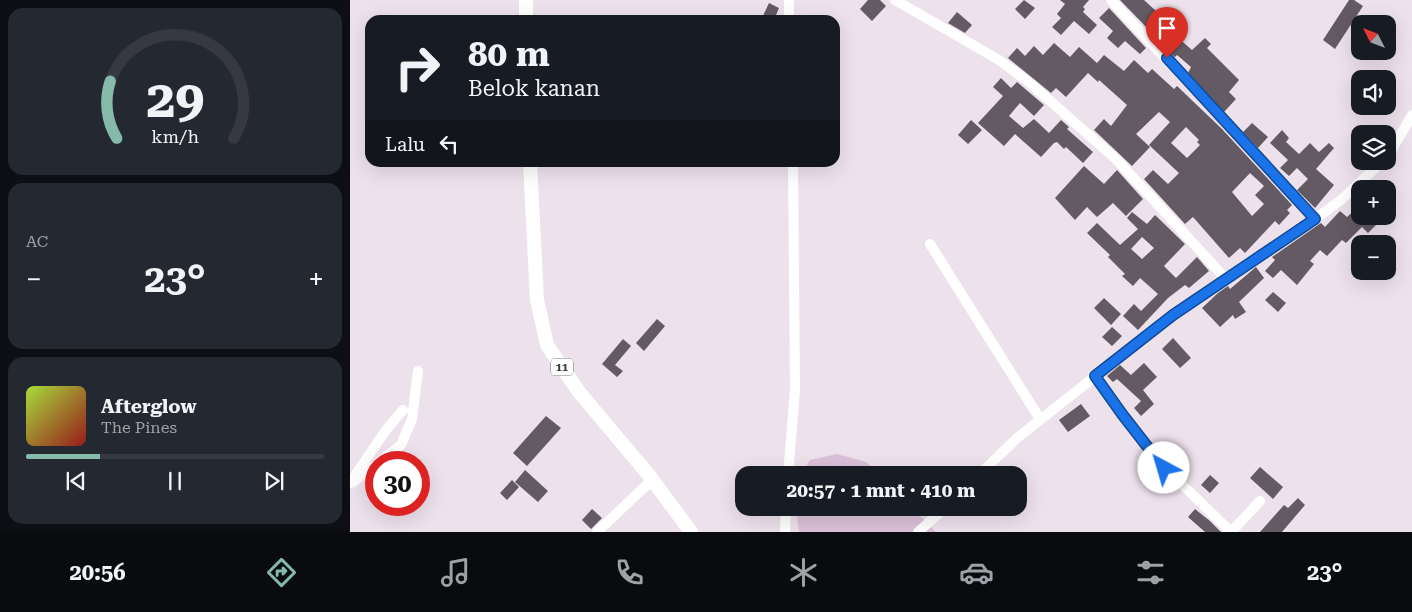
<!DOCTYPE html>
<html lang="id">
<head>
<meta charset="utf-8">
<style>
	body { margin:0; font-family:"Roboto Serif",serif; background:#242831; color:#f1f3f6; height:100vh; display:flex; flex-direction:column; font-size:19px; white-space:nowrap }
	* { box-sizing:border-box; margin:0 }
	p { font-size:16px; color:#9ea1a6 }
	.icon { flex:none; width:28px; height:28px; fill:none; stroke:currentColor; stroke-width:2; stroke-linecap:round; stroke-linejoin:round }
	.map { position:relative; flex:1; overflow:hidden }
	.side { display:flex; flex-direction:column; gap:8px; padding:8px; background:#0d0f14; width:350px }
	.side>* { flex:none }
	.guide { position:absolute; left:15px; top:15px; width:475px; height:152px; border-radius:15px; box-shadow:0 5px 20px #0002; background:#171b24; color:#f1f3f6; overflow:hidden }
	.needle { width:32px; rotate:312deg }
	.tools { position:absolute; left:1001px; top:15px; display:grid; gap:10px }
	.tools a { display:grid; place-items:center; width:45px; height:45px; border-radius:10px; background:#171b24; box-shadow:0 5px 20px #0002; font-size:25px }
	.speed { position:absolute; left:15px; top:451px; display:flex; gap:10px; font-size:25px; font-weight:700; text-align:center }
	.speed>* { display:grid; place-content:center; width:65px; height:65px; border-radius:50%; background:#171b24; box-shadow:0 5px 20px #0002; line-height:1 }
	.speed .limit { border:8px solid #d22; background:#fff; color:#111 }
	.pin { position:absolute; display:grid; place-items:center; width:42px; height:42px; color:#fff; margin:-51px -21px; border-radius:50% 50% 50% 0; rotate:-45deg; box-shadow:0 0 5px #0007 }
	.pin .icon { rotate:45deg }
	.me { position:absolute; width:55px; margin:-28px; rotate:321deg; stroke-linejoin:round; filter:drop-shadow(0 0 4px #0008) }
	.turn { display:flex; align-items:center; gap:18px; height:105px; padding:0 20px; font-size:22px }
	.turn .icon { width:65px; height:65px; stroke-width:2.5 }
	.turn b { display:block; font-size:35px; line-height:42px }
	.then { display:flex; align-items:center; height:48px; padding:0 20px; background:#0003; gap:10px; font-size:19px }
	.big { font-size:38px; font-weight:700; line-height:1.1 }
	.side .widget { flex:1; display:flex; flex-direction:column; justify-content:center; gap:8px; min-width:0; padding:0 18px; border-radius:15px; background:#242831 }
	.side .dial { align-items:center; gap:0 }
	.dial svg { height:130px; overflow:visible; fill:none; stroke:#363941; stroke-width:7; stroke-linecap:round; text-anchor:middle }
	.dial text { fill:#f1f3f6; stroke:none }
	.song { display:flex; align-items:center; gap:15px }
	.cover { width:60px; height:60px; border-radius:8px; background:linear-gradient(135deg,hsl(80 70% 55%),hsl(0 70% 35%)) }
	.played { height:5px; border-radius:2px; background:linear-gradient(90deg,#85b9aa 25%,#363941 25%) }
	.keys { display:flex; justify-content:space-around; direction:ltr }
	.heat { display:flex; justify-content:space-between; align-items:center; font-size:28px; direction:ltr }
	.trip { position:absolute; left:385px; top:466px; width:292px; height:50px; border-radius:15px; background:#171b24; box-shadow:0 5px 20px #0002; font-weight:700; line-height:50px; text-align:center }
	.menu { display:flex; height:80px; justify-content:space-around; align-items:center; background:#090b0e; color:#9ea1a6 }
	.menu .icon { width:35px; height:35px }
	.menu .on { color:#85b9aa }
	.menu b { font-size:22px; color:#f1f3f6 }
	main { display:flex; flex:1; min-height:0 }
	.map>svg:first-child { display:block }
</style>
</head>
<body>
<main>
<section class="side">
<div class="widget dial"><svg viewBox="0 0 100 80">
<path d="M14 69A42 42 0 1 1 86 69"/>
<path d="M14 69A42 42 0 0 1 10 34" stroke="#85b9aa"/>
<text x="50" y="56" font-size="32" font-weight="700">29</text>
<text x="50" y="72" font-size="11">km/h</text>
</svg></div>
<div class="widget"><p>AC</p>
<div class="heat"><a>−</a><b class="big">23°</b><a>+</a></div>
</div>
<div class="widget">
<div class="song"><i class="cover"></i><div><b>Afterglow</b><p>The Pines</p></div></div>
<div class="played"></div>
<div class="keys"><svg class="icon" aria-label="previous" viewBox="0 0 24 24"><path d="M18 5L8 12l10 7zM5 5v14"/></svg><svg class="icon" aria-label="pause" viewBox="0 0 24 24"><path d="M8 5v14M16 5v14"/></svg><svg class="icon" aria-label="next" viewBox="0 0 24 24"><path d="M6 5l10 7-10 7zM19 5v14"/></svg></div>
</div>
</section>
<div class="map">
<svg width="1062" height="532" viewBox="0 0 1062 532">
	<rect width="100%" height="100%" fill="#ede1ec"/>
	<path fill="#dbc0d9" d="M487,454L516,462L531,475H451L460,460Z
		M446,508H562L586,532H449Z"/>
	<path fill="#645a63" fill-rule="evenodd" d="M518,0H530L536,6L522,21L510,9Z
		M674,0L685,8L675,19L665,9Z
		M710,0H739L733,7L735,9L733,12L747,25L739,34L724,21L711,35L702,27L711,18L707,14L715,4Z
		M770,0H794L806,11L803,15L809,20L800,31Z
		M999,0H1004L1013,6L985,49L973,40Z
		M419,3L429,8L424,20H411Z
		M759,8L796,48L790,54L775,41L768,48L757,38L763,31L749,18Z
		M607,12L622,25L615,33L598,23Z
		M827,37L842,50L855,38L861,44L857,48L889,80L879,92L886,99L874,112L838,73L841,67L827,55L825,57L816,49Z
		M704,43L720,57L729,47L747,63L754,55L774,71L784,60L798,73L802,69L824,89L827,86L872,129L942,205L937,210L940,213L929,225L925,221L895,253L890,248L879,258L843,217L835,224L794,179L803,170L818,184L829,173L799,145L820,122L809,112L786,134L800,147L782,166L744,130L754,119L761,126L777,105L749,80L748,82L738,73L716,97L706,88L701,93L658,58L667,48L675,56L684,46L693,55ZM836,127L849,140L847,142L850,145L837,158L821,143ZM900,173L914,186L905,195L914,204L902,216L882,192Z
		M651,78L661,88L667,82L694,105L684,116L670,103L659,116L673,128L684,119L699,133L711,120L719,127L717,129L743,152L733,163L716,147L714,149L707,142L704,143L691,157L665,134L654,146L628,123L653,96L643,87Z
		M621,120L632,130L618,144L608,135Z
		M902,123L918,137L908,148L893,132Z
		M932,130L939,138L936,142L949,154L960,143L969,152L979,143L984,148L966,169L984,185L965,208L947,190L958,179L947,168L939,176L930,168L938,160L920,143Z
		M734,166L754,184L767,170L793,199L776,216L763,203L747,217L737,207L725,220L705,198Z
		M1010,205V216H1024L1029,222L1018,233L1012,227L996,243L992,240L977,256L970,250L960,261L964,264L947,285L931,270L923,278L915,271L925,260L922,257L971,223L975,227L990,211L997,217Z
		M782,212L797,224L805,215L835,244L814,266L826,278L847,257L859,271L839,288L835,285L818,298L788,330L773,316L784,304L791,311L808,294L790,278L783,286L772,276L775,274L758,257L760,255L737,233L747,223L770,245L788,229L777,218ZM792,237L804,248L792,259L781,249Z
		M906,267L914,278L889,302L896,312L885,319L883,315L870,327L852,308L868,293L878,286L880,289Z
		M923,292L936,303L928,312L915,300Z
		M754,298L771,314L761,325L744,308Z
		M307,319L315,326L294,351L286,343Z
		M762,327L772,336L762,346L752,337Z
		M823,338L841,358L830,368L812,349Z
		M273,339L281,346L265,365L273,371L267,377L252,364Z
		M794,363L807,377L793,390L804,404L791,416L784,408L791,401L767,379L763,382L757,376L770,365L781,375Z
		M731,404L740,416L718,432L709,420Z
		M196,416L211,428L177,466L163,453Z
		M910,467L933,487L923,499L900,478Z
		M175,470L198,491L188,502L165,482Z
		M860,475L869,483L860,493L851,485Z
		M162,480L169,487L157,500L150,493Z
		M948,498L955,505L932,532H910L934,505L938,508Z
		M242,509L252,518L241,529L232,520Z
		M845,509L860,521L871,532H855L838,517Z"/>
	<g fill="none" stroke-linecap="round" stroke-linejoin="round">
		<path stroke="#fff" stroke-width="10" d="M439,0V20
			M545,0L649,60L680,83L767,160L876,279
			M761,0L965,219
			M1038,156L1062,115
			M580,244L690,419
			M745,376L772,414L814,467L881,532
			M29,462L51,445L62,419L68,371
			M438,475L445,390L443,162
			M629,475L667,438L823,315L965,219L991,200L1033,161
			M3,482L26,465
			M0,483L36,430L53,410
			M247,532L302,480
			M435,532L436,508
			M568,532L595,508
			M881,532L910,501"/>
		<path stroke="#fff" stroke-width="14" d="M176,0V20
			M180,162L187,300L197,345L229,392L298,474L341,532"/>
	</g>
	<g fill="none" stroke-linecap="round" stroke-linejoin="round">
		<g stroke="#114b97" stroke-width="12">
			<path id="route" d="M814,468L772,414L745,376L823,315L965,219L817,58"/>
		</g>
		<use href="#route" stroke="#1a73e8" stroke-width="9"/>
	</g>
	<g text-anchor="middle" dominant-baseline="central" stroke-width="5" stroke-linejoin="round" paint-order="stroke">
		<rect fill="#fff" stroke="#797578" stroke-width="1" x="201" y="358.5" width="22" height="17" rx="4"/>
		<g font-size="11" font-weight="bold" fill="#3f3a3e">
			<text x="212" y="367">11</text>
		</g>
	</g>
</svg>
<div class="tools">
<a><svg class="needle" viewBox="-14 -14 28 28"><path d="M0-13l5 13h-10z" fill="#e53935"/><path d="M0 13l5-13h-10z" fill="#9ea1a6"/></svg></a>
<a><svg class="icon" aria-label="sound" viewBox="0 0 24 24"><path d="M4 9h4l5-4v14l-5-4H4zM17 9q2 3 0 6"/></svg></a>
<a><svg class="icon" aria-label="layers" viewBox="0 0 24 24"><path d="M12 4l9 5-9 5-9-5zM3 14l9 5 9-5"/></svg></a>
<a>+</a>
<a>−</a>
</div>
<div class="speed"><div class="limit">30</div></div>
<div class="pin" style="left:817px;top:58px;background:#d93025"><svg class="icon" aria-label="arrive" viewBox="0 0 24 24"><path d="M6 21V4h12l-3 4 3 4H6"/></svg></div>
<svg class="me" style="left:814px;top:468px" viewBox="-20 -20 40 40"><circle r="19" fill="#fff"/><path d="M0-13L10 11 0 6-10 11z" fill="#1a73e8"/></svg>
<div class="trip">20:57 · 1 mnt · 410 m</div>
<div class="guide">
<div class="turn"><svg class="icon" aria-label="right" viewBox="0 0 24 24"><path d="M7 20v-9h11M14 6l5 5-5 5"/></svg><div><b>80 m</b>Belok kanan</div></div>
<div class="then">Lalu<svg class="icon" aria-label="left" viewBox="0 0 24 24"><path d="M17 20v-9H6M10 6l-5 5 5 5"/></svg></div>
</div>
</div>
</main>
<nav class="menu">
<b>20:56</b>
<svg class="icon on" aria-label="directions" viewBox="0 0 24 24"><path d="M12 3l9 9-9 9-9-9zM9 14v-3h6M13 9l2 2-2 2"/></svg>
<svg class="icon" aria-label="music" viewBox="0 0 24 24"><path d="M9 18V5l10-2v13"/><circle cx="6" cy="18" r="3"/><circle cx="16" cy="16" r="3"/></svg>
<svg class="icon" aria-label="phone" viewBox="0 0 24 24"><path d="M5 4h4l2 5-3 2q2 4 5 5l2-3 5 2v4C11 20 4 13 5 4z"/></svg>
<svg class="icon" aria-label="climate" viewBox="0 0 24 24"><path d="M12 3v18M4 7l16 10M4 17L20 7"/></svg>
<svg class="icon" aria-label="car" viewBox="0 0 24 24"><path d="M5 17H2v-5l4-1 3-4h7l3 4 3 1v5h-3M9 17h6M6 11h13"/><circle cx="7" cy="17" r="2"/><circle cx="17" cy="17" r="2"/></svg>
<svg class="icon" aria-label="filters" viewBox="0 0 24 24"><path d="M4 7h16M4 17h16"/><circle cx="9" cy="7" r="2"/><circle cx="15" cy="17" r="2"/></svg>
<b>23°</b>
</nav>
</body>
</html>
